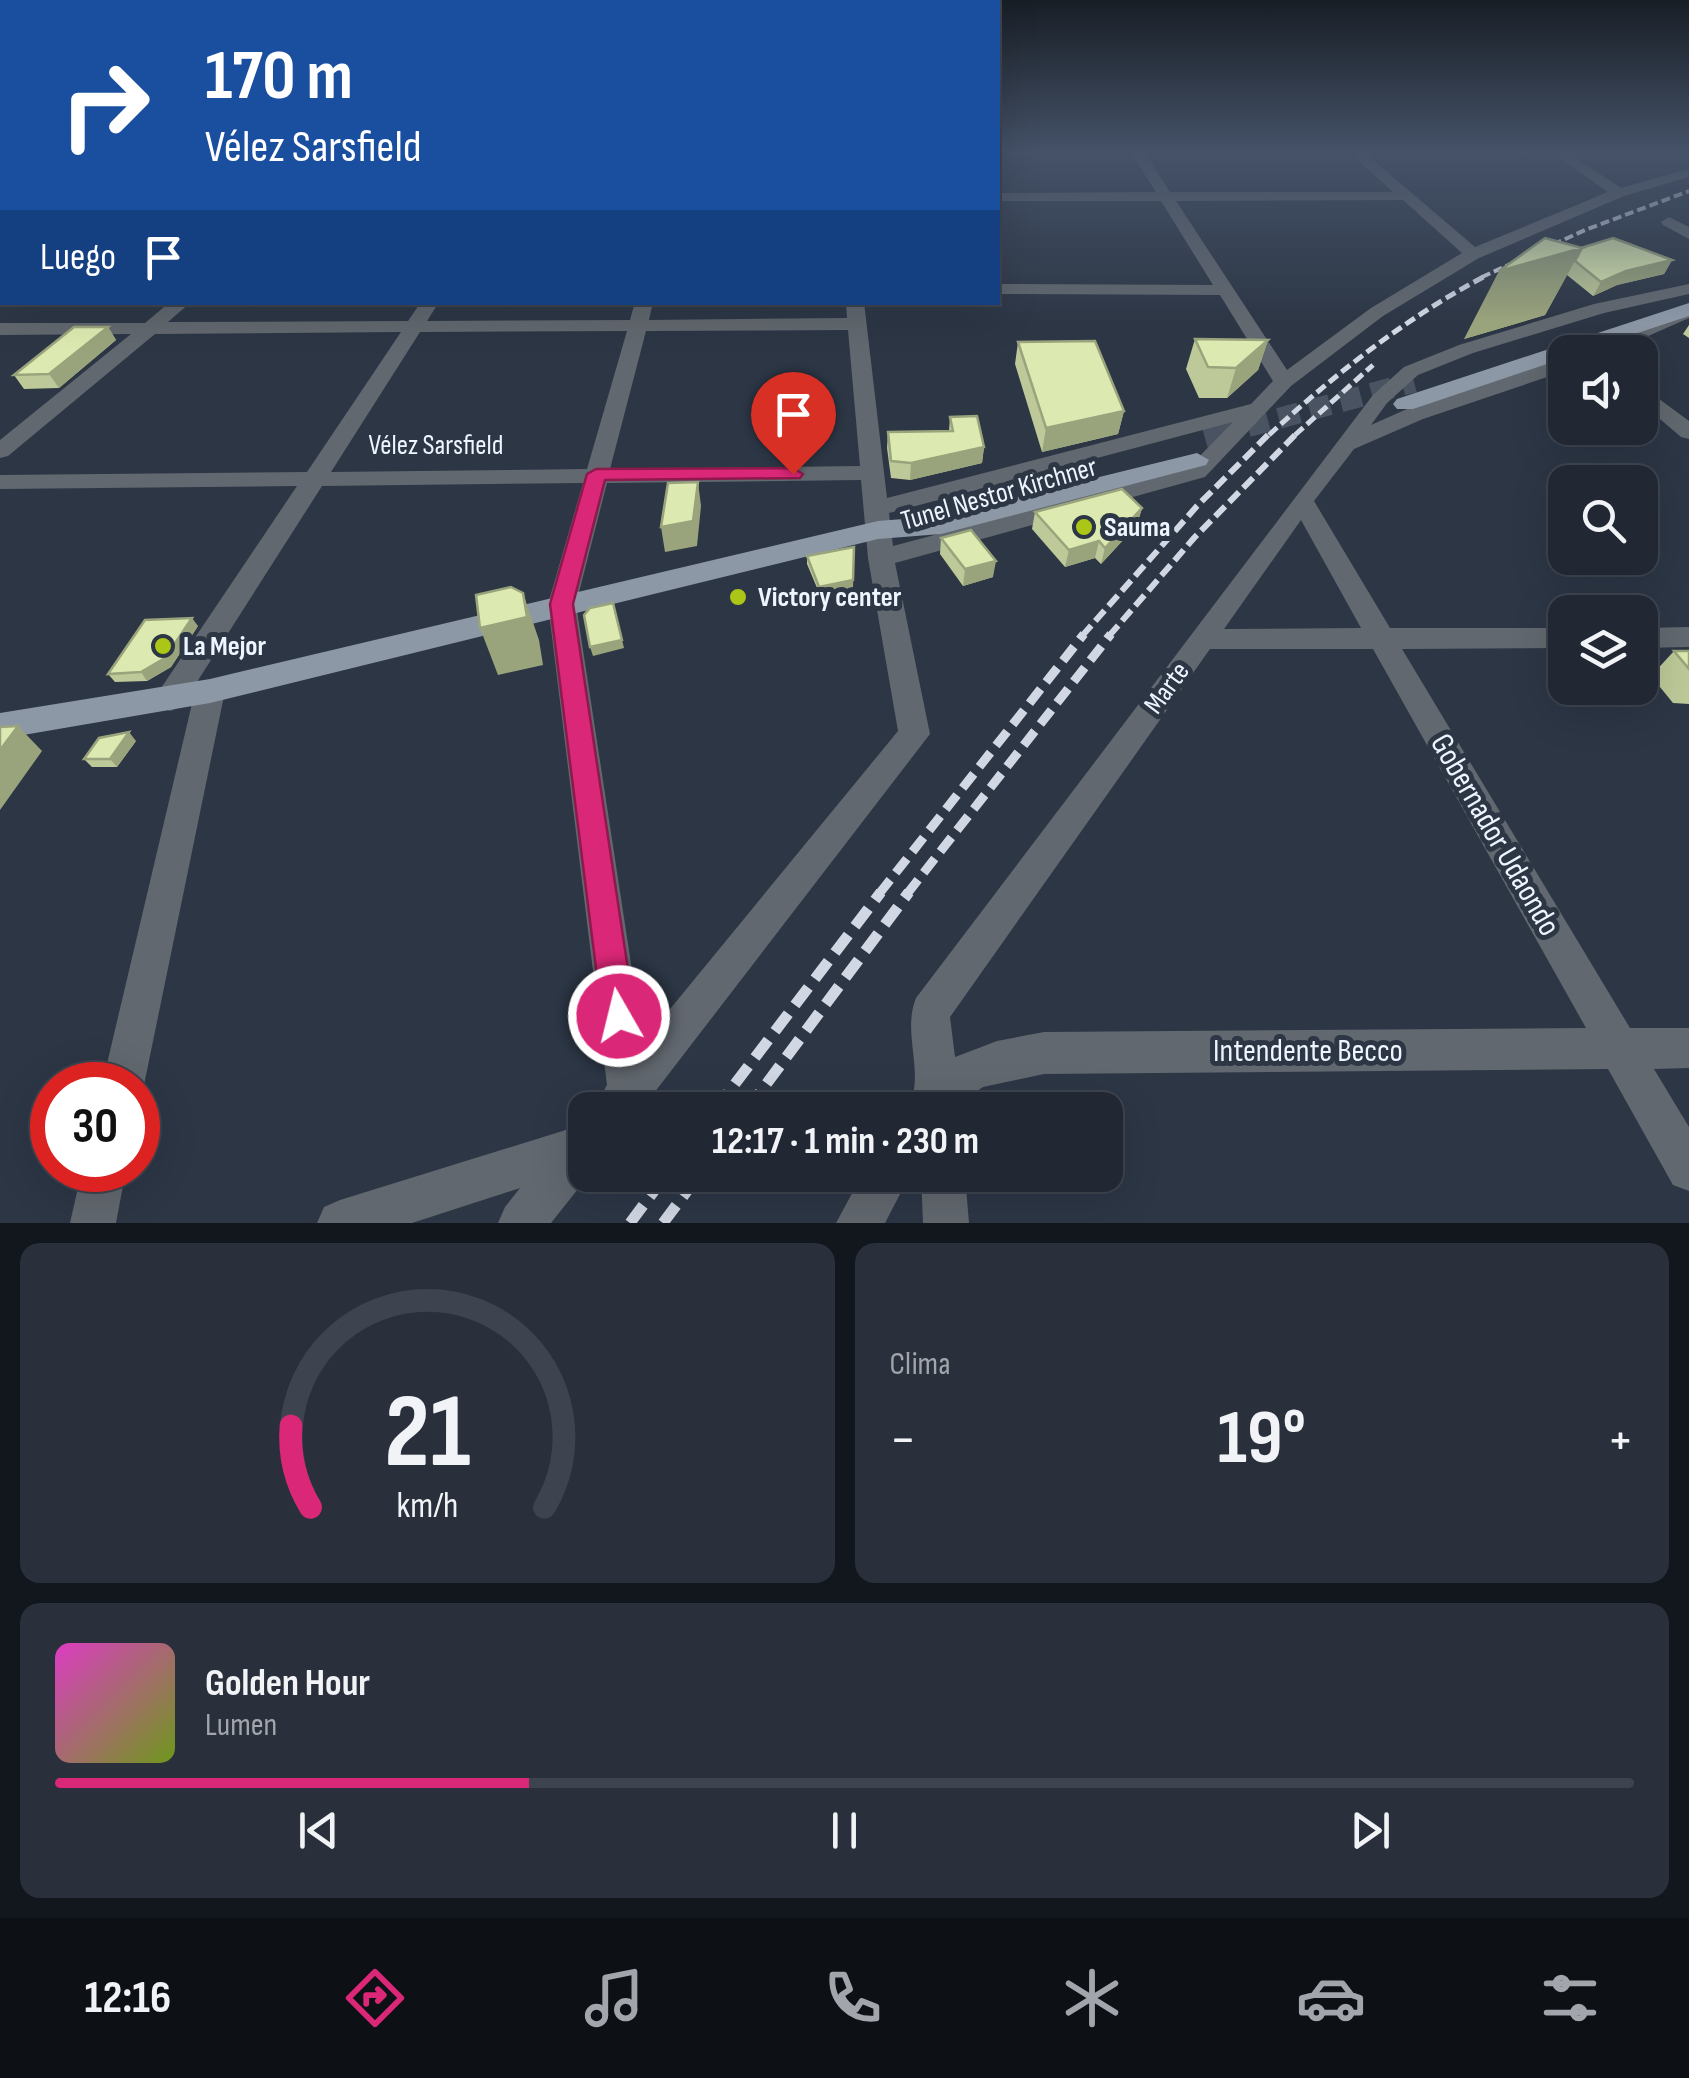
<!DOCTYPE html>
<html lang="es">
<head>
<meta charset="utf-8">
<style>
	body { margin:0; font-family:"Sofia Sans Condensed",sans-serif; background:#29303c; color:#f1f3f6; height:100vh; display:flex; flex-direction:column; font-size:38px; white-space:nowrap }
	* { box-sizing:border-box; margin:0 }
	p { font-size:32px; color:#a2a6ac }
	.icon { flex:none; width:55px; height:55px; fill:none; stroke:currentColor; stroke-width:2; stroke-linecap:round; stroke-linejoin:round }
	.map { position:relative; height:1223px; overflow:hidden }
	.side { display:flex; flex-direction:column; gap:20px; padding:20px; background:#12161d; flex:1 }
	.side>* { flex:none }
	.banner { position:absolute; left:0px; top:0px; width:1000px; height:305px; box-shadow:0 10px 40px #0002,0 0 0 2px #3e444f; background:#1a4fa0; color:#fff; overflow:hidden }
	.controls { position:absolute; left:1548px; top:335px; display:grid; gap:20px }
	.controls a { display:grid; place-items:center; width:110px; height:110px; border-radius:20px; background:#212834; box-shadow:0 10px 40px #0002,0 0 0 2px #3e444f; font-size:50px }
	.speed { position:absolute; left:30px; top:1062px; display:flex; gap:20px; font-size:50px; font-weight:700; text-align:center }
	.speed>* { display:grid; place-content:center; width:130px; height:130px; border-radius:50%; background:#212834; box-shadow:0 10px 40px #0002,0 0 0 2px #3e444f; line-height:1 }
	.speed .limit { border:15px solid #d22; background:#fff; color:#111 }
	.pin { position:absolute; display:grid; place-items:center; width:85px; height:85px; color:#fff; margin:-102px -42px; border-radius:50% 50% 50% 0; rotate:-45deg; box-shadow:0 0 10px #0007 }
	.pin .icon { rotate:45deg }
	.me { position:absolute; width:110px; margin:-55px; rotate:352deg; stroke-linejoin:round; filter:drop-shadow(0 0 8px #0008) }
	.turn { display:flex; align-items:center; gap:35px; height:210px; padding:0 40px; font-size:45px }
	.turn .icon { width:130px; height:130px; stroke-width:2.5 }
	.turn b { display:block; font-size:70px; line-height:85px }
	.then { display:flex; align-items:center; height:95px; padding:0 40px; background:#0003; gap:20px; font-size:38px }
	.big { font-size:75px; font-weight:700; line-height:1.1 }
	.side .widget { flex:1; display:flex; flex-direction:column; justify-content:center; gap:15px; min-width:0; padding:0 35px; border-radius:20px; background:#29303c }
	.side .dial { align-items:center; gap:0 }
	.dial svg { height:260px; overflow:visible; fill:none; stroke:#3e444f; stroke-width:7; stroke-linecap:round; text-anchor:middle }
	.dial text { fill:#f1f3f6; stroke:none }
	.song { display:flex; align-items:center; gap:30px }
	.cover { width:120px; height:120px; border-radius:15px; background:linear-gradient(135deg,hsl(310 70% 55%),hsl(80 70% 35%)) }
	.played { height:10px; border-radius:5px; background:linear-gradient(90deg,#db2777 30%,#3e444f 30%) }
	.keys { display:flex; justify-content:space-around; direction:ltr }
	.heat { display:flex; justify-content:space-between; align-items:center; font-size:55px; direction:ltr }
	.side .tiles { flex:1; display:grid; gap:20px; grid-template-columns:1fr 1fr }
	.widget:last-child { grid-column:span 2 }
	.trip { position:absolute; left:568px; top:1092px; width:555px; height:100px; border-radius:20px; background:#212834; box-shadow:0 10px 40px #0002,0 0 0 2px #3e444f; font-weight:700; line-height:100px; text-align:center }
	.tab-bar { display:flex; height:160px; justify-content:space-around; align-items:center; background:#0d1015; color:#a2a6ac }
	.tab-bar .icon { width:70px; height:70px }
	.tab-bar .selected { color:#db2777 }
	.tab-bar b { font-size:45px; color:#f1f3f6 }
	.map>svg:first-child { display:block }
</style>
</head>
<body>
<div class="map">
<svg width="1689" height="1223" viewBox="0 0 1689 1223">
	<rect width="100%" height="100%" fill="#2c3645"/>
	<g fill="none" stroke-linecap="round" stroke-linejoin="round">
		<path stroke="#495361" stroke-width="21" stroke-dasharray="21 11" stroke-linecap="butt" d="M1217,435L1414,382"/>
		<path stroke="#495361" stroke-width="28" stroke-dasharray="28 14" stroke-linecap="butt" d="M1205,438L1226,432"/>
		<path fill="#62686f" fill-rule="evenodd" d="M1131,153H1145L1170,192H1393L1350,153H1365L1475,247L1608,192L1552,153H1568L1621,188L1689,169V177L1624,196L1479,258L1383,316L1291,386L1205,477L895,563L930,734L641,1110H593L607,1085L548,604L583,483L322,486L181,707L170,711L159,707L155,699L159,691L297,486L0,489V475L307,472L401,332L155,334L8,456L0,458V440L131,334L0,335V323H145L170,302H191L168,322L408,321L421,302H439L427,321L630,320L635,302H653L649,320L847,318L846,302H864L887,498L1251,404L1273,381L1220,295L998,294V284L1213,285L1161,201H998V193L1156,192ZM1403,200L1462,253L1371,308L1287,370L1176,201ZM848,330L860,466L610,469L646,331ZM627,331L587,469L331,472L420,332ZM1233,422L1189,467L893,546L889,513ZM861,480L868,558L898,731L643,1042L576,604L607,483Z
			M1669,217L1689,227V239L1663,225L1661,222Z
			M2,230V240L0,241V231Z
			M1689,284V294L1604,313L1473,353L1418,375L1387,403L1371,425L1407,409L1565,358V371L1423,419L1354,449L1314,501L1390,628H1565V648L1402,649L1630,1028H1689V1068L1654,1069L1689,1127V1191L1673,1185L1608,1069L1044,1074L983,1087L960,1103V1110H912L910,1104C924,1070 902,1032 916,998L1373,395L1404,367L1459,345L1594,304ZM1301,520L1361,628L1224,629ZM1210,649H1373L1586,1028L1044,1032L997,1041L955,1057L950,1017Z
			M1689,306V318L1612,352H1587Z
			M1640,385L1689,421V439L1681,437L1640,402Z
			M1689,627V647L1640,648V628Z
			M210,680L221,683L225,691L144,1085L138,1100V1085H102L195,691L199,683Z
			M585,1124V1175H589L551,1223H498L505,1207L520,1188L412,1223H317L324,1207L340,1200Z
			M82,1170H126L116,1223H70Z
			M862,1175H910L885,1223H836Z
			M921,1175H965L969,1223H923Z"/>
		<path fill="#8d98a7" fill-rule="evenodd" d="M1689,303V316L1580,352H1565V358L1413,409H1397L1393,404L1397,399Z
			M1197,453L1209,460L1206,465L941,534L878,539L210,703L0,739V713L210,679L878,521L941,516Z"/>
		<path stroke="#d1d8e3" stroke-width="4" stroke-dasharray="9 4" stroke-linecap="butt" d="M1482,277L1585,230L1689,191"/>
		<path stroke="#d1d8e3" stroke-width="5" stroke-dasharray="11 5" stroke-linecap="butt" d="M1269,435C1336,373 1407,317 1487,275
			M1295,435L1373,365"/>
		<path stroke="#d1d8e3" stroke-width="6" stroke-dasharray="14 6" stroke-linecap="butt" d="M1082,636L1197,506L1271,432
			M1109,636L1194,538L1298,432"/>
		<path stroke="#d1d8e3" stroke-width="9" stroke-dasharray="18 9" stroke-linecap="butt" d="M879,894L1084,634
			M907,894L1111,634"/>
		<path stroke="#d1d8e3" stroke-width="11" stroke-dasharray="22 11" stroke-linecap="butt" d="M715,1110L881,892
			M747,1110L909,892
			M630,1223L666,1175
			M663,1223L699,1175"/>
	</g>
	<path fill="#bdc998" d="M1581,248L1672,260L1664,274L1617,285L1593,296L1567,275L1545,315L1464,339Z
		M1689,325V338L1683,334Z
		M108,327L116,340L59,388L24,389L14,375Z
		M1195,339L1268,340L1258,370L1227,398H1199L1186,369Z
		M1018,342L1124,411L1118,434L1042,452L1015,364Z
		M950,417L984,447L982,463L910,480L891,478L887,448L888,432L949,431Z
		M1142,508L1137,525L1101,564L1095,558L1065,567L1032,529L1035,512Z
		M941,538L993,577L963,586L940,554Z
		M854,547L853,588L820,595L807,564V556Z
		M198,626L171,667L147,681L115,682L108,674Z
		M1674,651H1689V704L1673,703L1651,676Z
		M136,741L117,767H92L84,759Z"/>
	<path fill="#9aa47c" d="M1582,248L1545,315L1464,339L1499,271Z
		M1672,260L1664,274L1617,285L1593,296L1601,282L1626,271Z
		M108,327L116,340L59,388L49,374Z
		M1268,340L1258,370L1227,398L1236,368Z
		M1124,411L1118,434L1042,452L1046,428Z
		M984,447L982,463L910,480L911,463Z
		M698,482L701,506L697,546L665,552L661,527Z
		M1142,508L1137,525L1101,564L1105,548Z
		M1099,541L1095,558L1065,567L1069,550Z
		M996,561L993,577L963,586L965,569Z
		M853,580V588L820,595L819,587Z
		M523,593L539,640L543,665L498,675L480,628Z
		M192,618L198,626L171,667L147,681L141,672Z
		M622,640L624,648L593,656L590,647Z
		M18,726L42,751L0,810V750Z
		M129,732L136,741L117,767L110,759Z"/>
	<path fill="#dceab1" stroke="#9aa47c" stroke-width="2.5" d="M1545,238L1582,248L1499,271Z
		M1613,238L1672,260L1626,271L1601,282L1575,261L1582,248H1581Z
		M74,327H108L49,374L14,375Z
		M1195,339L1268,340L1236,368L1208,367Z
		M1095,341L1124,411L1046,428L1018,342Z
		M977,416L984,447L911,463L891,461L888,432L953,431L950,417Z
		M698,482L693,521L661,527L668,483Z
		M1122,489L1142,508L1105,548L1099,541L1069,550L1035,512Z
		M971,530L996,561L965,569L941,538Z
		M854,547L853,580L819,587L807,556Z
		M511,587L523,593L527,617L480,628L476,595Z
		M613,603L622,640L590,647L584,615L590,608Z
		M192,618L165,658L141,672L108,674L145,620Z
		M1674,651H1689V669Z
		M18,726L0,750V727Z
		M129,732L110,759H84L99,738Z"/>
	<linearGradient id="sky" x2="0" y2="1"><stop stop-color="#181e26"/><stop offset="0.47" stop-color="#455268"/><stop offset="1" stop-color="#455268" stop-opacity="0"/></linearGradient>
	<rect width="1689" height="324" fill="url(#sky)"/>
	<path fill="#db2777" stroke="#8e194d" stroke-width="2.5" d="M793,468L803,474L800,478L605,480L573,604L635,1016L630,1028L619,1033L607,1028L602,1016L550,604L587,474L596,469Z"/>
	<g fill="#abc616" stroke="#2c3645" stroke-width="4">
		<circle cx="1084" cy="527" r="10"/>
		<circle cx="738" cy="597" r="10"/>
		<circle cx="163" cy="646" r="10"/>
	</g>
	<g text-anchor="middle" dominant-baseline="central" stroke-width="10" stroke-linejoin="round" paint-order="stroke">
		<g font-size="28" fill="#eef5ff" stroke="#2c3645">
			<text x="436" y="445">Vélez Sarsfield</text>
			<text transform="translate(999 494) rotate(-16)">Tunel Nestor Kirchner</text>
			<text transform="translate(1167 688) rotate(-54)">Marte</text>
		</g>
		<g font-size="28" font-weight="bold" fill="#eef5ff" stroke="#2c3645" text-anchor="start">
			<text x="1104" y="527">Sauma</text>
			<text x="758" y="597">Victory center</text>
			<text x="183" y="646">La Mejor</text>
		</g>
		<g font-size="32" fill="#eef5ff" stroke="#2c3645">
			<text transform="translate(1495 835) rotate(60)">Gobernador Udaondo</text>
			<text x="1308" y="1051">Intendente Becco</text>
		</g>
	</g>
</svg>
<div class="controls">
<a><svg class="icon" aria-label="sound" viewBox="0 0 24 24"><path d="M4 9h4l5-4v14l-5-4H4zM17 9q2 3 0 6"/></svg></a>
<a><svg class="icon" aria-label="search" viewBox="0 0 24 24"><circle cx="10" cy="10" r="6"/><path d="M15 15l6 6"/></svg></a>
<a><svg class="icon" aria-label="layers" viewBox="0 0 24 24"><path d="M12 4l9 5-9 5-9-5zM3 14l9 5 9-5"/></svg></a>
</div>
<div class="speed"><div class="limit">30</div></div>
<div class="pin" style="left:793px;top:474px;background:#d93025"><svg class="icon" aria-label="arrive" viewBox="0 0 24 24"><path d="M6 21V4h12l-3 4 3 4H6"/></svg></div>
<svg class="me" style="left:619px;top:1016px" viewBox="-20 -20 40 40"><circle r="17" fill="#db2777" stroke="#fff" stroke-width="3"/><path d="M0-11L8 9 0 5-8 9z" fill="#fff"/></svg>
<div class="trip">12:17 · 1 min · 230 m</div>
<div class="banner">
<div class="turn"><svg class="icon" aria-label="right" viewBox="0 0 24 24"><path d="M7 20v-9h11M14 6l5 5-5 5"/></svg><div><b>170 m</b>Vélez Sarsfield</div></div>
<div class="then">Luego<svg class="icon" aria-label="arrive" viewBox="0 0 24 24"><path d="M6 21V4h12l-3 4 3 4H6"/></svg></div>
</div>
</div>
<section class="side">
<div class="tiles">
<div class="widget dial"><svg viewBox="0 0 100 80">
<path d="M14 69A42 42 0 1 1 86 69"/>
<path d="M14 69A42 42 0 0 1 8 44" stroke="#db2777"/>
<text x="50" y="56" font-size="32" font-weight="700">21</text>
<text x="50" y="72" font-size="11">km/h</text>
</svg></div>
<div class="widget"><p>Clima</p>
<div class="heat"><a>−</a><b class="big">19°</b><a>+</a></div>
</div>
<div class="widget">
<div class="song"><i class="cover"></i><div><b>Golden Hour</b><p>Lumen</p></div></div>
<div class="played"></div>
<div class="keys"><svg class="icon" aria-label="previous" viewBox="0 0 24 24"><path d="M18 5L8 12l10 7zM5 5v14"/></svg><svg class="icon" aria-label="pause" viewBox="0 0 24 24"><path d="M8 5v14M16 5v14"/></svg><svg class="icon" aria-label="next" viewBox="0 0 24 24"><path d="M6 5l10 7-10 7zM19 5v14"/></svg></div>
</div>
</div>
</section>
<nav class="tab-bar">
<b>12:16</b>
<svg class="icon selected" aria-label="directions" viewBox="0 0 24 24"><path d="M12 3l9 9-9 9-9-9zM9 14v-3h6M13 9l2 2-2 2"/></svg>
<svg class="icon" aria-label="music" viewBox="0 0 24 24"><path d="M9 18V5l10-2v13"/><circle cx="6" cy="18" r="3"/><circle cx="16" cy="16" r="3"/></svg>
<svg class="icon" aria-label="phone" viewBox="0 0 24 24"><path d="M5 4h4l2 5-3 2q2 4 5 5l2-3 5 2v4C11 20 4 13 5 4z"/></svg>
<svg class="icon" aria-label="climate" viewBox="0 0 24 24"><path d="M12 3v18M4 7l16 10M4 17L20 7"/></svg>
<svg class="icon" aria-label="car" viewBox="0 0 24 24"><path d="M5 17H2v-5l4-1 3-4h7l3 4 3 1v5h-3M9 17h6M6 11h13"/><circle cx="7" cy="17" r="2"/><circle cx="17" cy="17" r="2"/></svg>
<svg class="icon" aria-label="filters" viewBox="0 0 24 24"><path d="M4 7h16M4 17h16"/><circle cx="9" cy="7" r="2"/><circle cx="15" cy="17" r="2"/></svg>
</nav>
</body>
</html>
